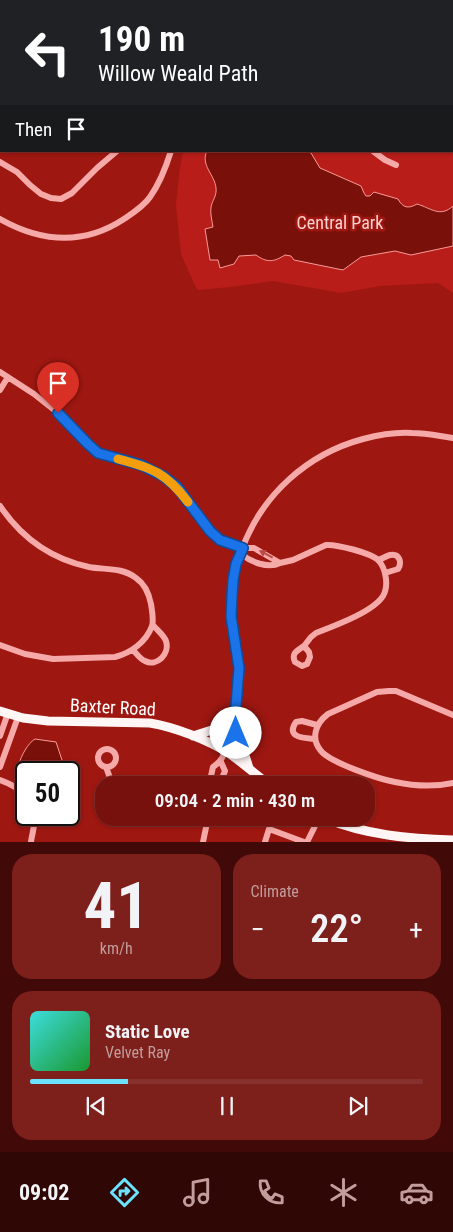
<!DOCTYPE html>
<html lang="en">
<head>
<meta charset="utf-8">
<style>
	body { margin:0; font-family:"Roboto Condensed",sans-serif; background:#7d1f1b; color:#f1f3f6; height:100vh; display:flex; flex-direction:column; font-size:19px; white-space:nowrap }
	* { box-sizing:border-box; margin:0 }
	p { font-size:16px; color:#c29d9d }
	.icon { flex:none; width:28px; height:28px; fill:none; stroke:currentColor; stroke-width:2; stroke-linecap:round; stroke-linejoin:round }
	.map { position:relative; height:842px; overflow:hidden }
	.panel { display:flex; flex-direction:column; gap:12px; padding:12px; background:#410907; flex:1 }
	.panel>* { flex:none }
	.hud { position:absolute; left:0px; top:0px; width:454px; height:152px; box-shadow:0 1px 4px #0004,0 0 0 1px #87312e; background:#202124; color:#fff; overflow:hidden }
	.speed { position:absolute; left:15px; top:761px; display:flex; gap:10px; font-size:25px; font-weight:700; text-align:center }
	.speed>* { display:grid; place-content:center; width:65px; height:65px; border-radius:50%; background:#76110d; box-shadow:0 1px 4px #0004,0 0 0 1px #87312e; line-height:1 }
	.speed .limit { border:2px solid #111; border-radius:8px; background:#fff; color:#111 }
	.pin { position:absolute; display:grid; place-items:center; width:42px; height:42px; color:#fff; margin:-51px -21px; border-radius:50% 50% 50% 0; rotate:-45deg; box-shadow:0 0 5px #0007 }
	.pin .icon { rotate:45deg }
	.me { position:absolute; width:55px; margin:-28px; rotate:0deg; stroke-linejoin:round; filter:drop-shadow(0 0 4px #0008) }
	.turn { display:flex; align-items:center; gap:18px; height:105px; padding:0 15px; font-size:22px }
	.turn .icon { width:65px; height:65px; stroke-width:2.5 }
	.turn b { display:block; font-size:35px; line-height:42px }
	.then { display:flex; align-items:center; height:48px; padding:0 15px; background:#0003; gap:10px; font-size:19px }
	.big { font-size:38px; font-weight:600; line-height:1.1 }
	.panel .tile { flex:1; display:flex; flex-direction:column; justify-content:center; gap:8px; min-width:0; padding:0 18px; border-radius:20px; background:#7d1f1b }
	.panel .dial { align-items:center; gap:0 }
	.dial b { font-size:65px; line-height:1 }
	.song { display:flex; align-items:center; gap:15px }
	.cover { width:60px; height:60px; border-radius:8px; background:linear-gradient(135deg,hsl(180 70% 55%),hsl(130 70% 35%)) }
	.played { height:5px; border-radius:2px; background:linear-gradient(90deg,#6be3ff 25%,#87312e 25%) }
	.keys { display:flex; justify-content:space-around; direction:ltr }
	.heat { display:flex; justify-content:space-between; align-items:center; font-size:28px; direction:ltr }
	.panel .tiles { flex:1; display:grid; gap:12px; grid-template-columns:1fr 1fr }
	.tile:last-child { grid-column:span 2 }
	.trip { position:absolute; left:95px; top:776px; width:280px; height:50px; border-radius:20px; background:#76110d; box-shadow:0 1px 4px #0004,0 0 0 1px #87312e; font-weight:600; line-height:50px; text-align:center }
	.menu { display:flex; height:80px; justify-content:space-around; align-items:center; background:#2f0705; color:#c29d9d }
	.menu .icon { width:35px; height:35px }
	.menu .current { color:#6be3ff }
	.menu b { font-size:22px; color:#f1f3f6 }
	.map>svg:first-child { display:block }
</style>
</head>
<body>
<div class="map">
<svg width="453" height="842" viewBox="0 0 453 842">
	<rect width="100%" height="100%" fill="#9e1711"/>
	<path fill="#b81d19" d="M453,64V293L438,283L380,286L341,293L273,281L231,287L197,290L181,254L176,205L180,167L183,151H452Z"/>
	<path fill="#7a100a" stroke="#f89b9a" d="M0,0H71V1H1V82L0,83Z
		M207,151H307L311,153L320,168L361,186L364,193L366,196H370L374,192L398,199C403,208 408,209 417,204C431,208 440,218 453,206V246L411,255L395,251L361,257L343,270L294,260L291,256L285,255C274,262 267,263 256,255L239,256L234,264L220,268L218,260H210L205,229L213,227C212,221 210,213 211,207C212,201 217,196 216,188C215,175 200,165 207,151Z
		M35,739L56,742L66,772H28L19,764C21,756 28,743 35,739Z"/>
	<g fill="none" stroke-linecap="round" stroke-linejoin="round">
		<path stroke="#f5a9a8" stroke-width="6" d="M425,0V1
			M108,1L109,0
			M219,1L220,0
			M452,54H453
			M0,126L1,125
			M373,151L385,160L396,165
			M0,162L17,172L30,185L41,194L51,198L61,199L72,193L97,168L117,151
			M0,219C41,242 83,246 124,219C133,213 144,206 150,197C160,183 166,167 171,151
			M0,372L34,394L58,413L88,444L98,453L141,465L163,476L177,487L210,531L220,540L243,548H254L280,563C268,569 251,562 241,554
			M0,390L8,377
			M0,506C21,537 51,559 89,567C105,570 122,567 136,578C145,584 149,594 151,604C152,611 154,620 152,626C146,642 131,653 115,657L53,659L25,654L0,645
			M378,560C382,559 386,556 390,555C400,553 402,563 398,569L385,573
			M280,563L293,560L326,545C336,544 371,553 378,560C386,568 389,586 383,596C373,612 334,626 316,633L311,637L304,646
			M304,646L309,652L310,657L307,664L302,666L295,662C291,653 297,651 304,646Z
			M133,650C136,653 140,659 145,661C157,667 170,654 166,641C164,635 157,630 153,625
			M453,715L396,691H389L377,692L328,714C316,723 310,738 321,751C331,763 379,779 395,782C414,786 434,787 453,783
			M0,736L8,713
			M315,739C305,738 285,738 296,722L302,721L317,725
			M98 758a9 9 0 1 1 18 0a9 9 0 1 1-18 0Z
			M0,767L18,717
			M106,767L110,778L115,785
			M0,780C11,784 19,788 26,797
			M209,785L213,767C225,759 224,752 228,739C235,716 240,692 239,668C238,657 235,646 233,634C230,617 231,599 233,582C234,570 238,560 242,549C262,495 307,454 363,439C378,435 396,432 412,433C426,433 439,436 453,438
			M219,785L225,771L221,762
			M31,842C32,833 36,824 34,815
			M203,842L208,818
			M265,842L269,829L304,842
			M307,842L319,818"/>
		<path stroke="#fff6f5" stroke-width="9" d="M0,711L23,718L48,721L150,723C174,727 209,740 230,754C244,764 256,775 270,785
			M193,736L218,728L234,718L236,733L242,746L249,768
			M325,818C365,835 410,839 453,840"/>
	</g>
	<defs><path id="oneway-solid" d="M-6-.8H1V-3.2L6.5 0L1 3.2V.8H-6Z" transform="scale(1.25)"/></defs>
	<use fill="#bc4a46" href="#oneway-solid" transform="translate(266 554) rotate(-152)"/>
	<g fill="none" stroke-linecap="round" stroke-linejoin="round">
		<g stroke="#114b97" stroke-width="12">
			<path id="route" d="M58,413L88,444L98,453L141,465L163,476L177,487L210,531L220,540L243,548L236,564L233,580L232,597L231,616L239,668L236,706L234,718L236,733"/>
		</g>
		<use href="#route" stroke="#1a73e8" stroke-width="9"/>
		<path stroke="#f59e0b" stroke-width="9" d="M118,459C153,468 166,473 188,502"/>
	</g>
	<g text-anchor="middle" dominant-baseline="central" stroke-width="5" stroke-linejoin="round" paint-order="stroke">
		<g font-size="18" fill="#fed1d0" stroke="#9e1711">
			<text x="340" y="222">Central Park</text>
		</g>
		<g font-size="18" fill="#fff" stroke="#9e1711">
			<text transform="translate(113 707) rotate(3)">Baxter Road</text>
		</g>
	</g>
</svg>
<div class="speed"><div class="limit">50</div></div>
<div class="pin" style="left:58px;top:413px;background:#d93025"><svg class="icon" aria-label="arrive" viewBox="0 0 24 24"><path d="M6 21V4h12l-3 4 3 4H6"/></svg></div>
<svg class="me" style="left:236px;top:733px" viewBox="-20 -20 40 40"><circle r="19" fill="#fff"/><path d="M0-13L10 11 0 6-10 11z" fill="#1a73e8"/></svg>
<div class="trip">09:04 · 2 min · 430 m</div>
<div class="hud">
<div class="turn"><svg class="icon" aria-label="left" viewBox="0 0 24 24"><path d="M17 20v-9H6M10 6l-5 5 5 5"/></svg><div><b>190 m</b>Willow Weald Path</div></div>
<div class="then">Then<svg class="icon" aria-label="arrive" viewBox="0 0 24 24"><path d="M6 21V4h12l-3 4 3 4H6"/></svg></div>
</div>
</div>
<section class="panel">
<div class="tiles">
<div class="tile dial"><b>41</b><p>km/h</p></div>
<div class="tile"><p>Climate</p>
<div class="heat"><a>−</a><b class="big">22°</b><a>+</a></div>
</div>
<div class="tile">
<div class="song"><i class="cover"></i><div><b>Static Love</b><p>Velvet Ray</p></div></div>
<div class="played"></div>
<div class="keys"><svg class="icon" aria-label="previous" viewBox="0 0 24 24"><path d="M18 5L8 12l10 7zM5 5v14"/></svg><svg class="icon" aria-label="pause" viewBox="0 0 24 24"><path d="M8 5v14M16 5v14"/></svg><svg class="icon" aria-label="next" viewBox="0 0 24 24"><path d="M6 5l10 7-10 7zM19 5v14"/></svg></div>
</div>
</div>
</section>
<nav class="menu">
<b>09:02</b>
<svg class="icon current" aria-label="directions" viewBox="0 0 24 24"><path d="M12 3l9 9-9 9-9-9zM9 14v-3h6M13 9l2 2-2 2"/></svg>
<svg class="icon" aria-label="music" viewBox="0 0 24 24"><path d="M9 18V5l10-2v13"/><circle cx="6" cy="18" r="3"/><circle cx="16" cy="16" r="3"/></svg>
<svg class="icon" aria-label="phone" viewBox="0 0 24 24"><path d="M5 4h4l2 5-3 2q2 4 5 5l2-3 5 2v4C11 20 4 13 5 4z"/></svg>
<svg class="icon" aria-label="climate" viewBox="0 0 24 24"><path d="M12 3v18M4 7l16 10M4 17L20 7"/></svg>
<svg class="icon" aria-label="car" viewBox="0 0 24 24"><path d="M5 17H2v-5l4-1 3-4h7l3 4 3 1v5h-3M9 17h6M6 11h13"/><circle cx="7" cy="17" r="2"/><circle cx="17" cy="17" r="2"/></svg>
</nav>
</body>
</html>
